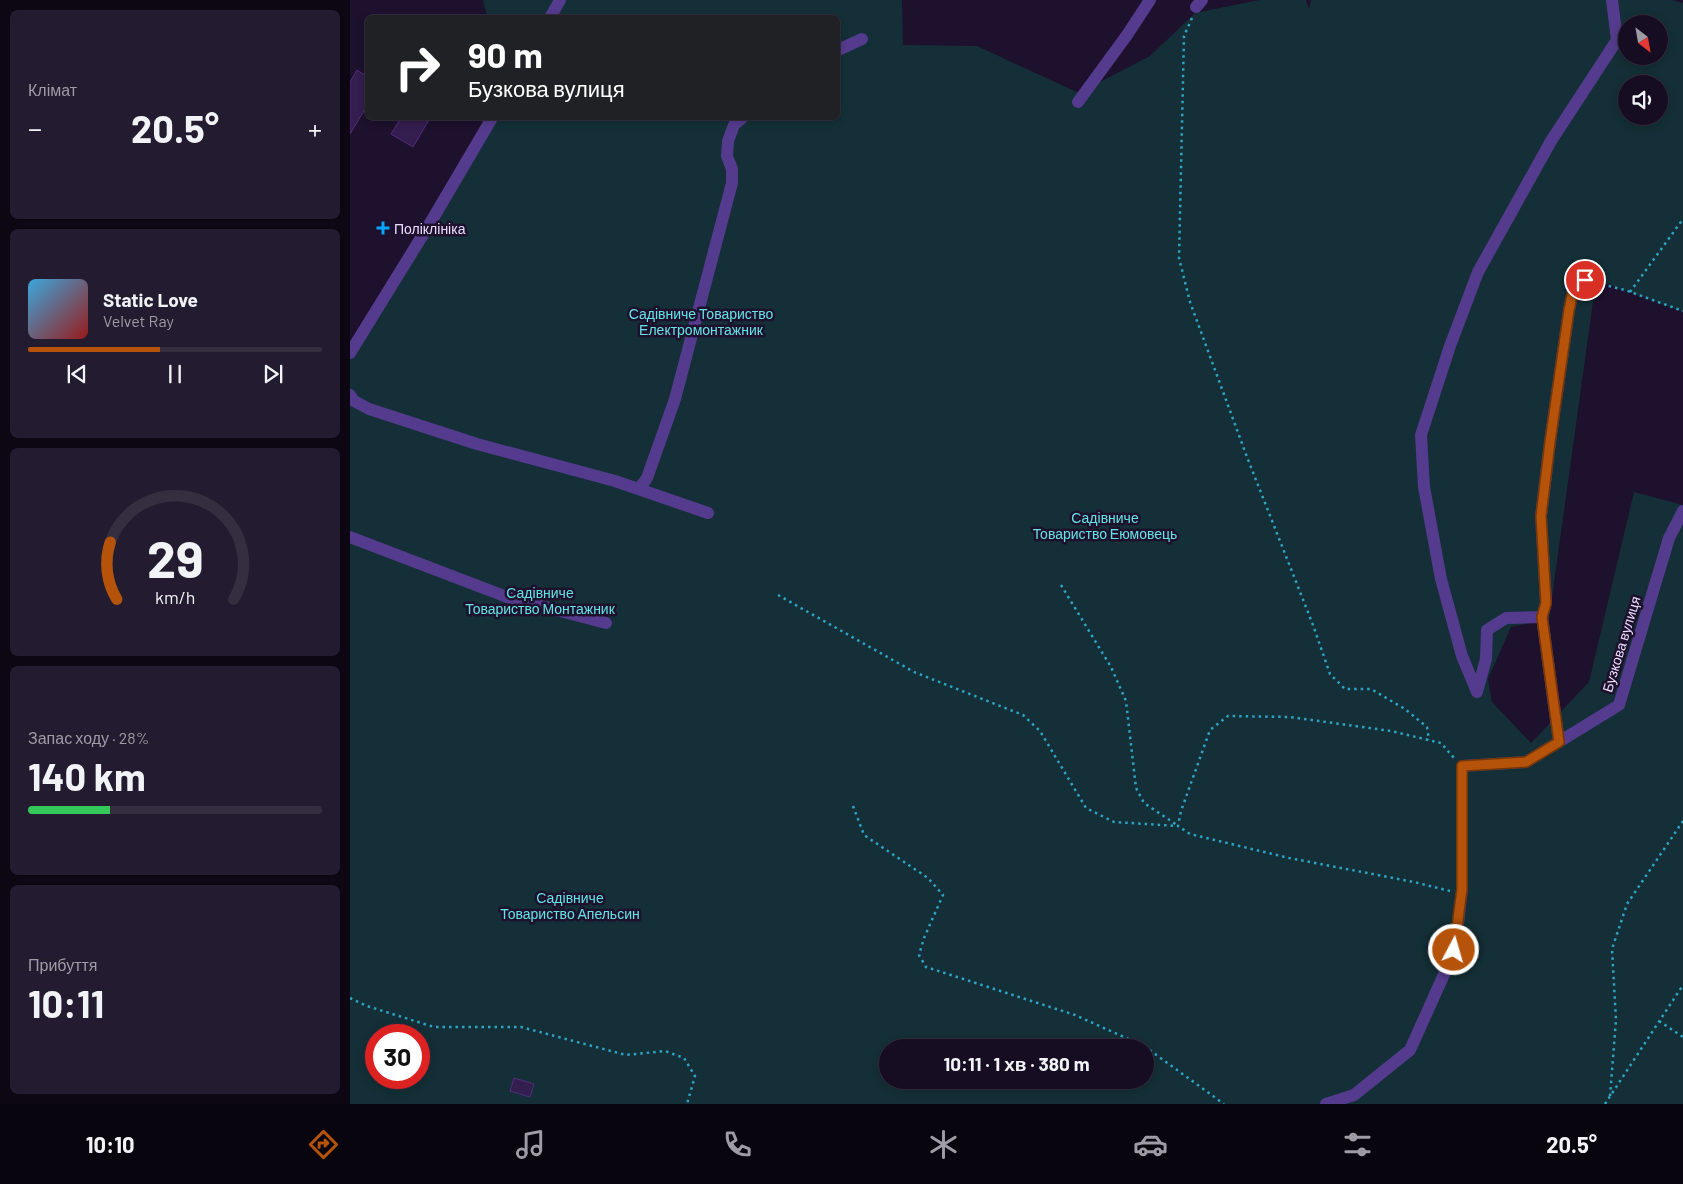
<!DOCTYPE html>
<html lang="uk">
<head>
<meta charset="utf-8">
<style>
	body { margin:0; font-family:Barlow,sans-serif; background:#231b2f; color:#f1f3f6; height:100vh; display:flex; flex-direction:column; font-size:19px; white-space:nowrap }
	* { box-sizing:border-box; margin:0 }
	p { font-size:16px; color:#9e9ca5 }
	.icon { flex:none; width:28px; height:28px; fill:none; stroke:currentColor; stroke-width:2; stroke-linecap:round; stroke-linejoin:round }
	.map { position:relative; flex:1; overflow:hidden }
	.sheet { display:flex; flex-direction:column; gap:10px; padding:10px; background:#0c0713; width:350px }
	.sheet>* { flex:none }
	.guide { position:absolute; left:15px; top:15px; width:475px; height:105px; border-radius:8px; box-shadow:0 2px 8px #0003,0 0 0 1px #352d40; background:#202124; color:#fff; overflow:hidden }
	.needle { width:32px; rotate:149deg }
	.fabs { position:absolute; left:1268px; top:15px; display:grid; gap:10px }
	.fabs a { display:grid; place-items:center; width:50px; height:50px; border-radius:50%; background:#160d22; box-shadow:0 2px 8px #0003,0 0 0 1px #352d40; font-size:25px }
	.speed { position:absolute; left:15px; top:1024px; display:flex; gap:10px; font-size:25px; font-weight:700; text-align:center }
	.speed>* { display:grid; place-content:center; width:65px; height:65px; border-radius:50%; background:#160d22; box-shadow:0 2px 8px #0003,0 0 0 1px #352d40; line-height:1 }
	.speed .limit { border:8px solid #d22; background:#fff; color:#111 }
	.pin { position:absolute; display:grid; place-items:center; width:42px; height:42px; color:#fff; margin:-21px; border:2px solid #fff; border-radius:50%; box-shadow:0 1px 5px #0007 }
	.me { position:absolute; width:55px; margin:-28px; rotate:6deg; stroke-linejoin:round; filter:drop-shadow(0 0 4px #0008) }
	.turn { display:flex; align-items:center; gap:18px; height:105px; padding:0 20px; font-size:22px }
	.turn .icon { width:65px; height:65px; stroke-width:2.5 }
	.turn b { display:block; font-size:35px; line-height:42px }
	.big { font-size:38px; font-weight:700; line-height:1.1 }
	.sheet .card { flex:1; display:flex; flex-direction:column; justify-content:center; gap:8px; min-width:0; padding:0 18px; border-radius:8px; background:#231b2f }
	.sheet .dial { align-items:center; gap:0 }
	.dial svg { height:130px; overflow:visible; fill:none; stroke:#352d40; stroke-width:7; stroke-linecap:round; text-anchor:middle }
	.dial text { fill:#f1f3f6; stroke:none }
	.song { display:flex; align-items:center; gap:15px }
	.cover { width:60px; height:60px; border-radius:8px; background:linear-gradient(135deg,hsl(200 70% 55%),hsl(0 70% 35%)) }
	.played { height:5px; border-radius:2px; background:linear-gradient(90deg,#b45309 45%,#352d40 45%) }
	.keys { display:flex; justify-content:space-around; direction:ltr }
	.heat { display:flex; justify-content:space-between; align-items:center; font-size:28px; direction:ltr }
	.charge { height:8px; border-radius:4px; background:linear-gradient(90deg,#34c759 28%,#352d40 0) }
	.trip { position:absolute; left:529px; top:1039px; width:275px; height:50px; border-radius:25px; background:#160d22; box-shadow:0 2px 8px #0003,0 0 0 1px #352d40; font-weight:700; line-height:50px; text-align:center }
	.menu { display:flex; height:80px; justify-content:space-around; align-items:center; background:#09050e; color:#9e9ca5 }
	.menu .icon { width:35px; height:35px }
	.menu .on { color:#b45309 }
	.menu b { font-size:22px; color:#f1f3f6 }
	main { display:flex; flex:1; min-height:0 }
	.map>svg:first-child { display:block }
</style>
</head>
<body>
<main>
<section class="sheet">
<div class="card"><p>Клімат</p>
<div class="heat"><a>−</a><b class="big">20.5°</b><a>+</a></div>
</div>
<div class="card">
<div class="song"><i class="cover"></i><div><b>Static Love</b><p>Velvet Ray</p></div></div>
<div class="played"></div>
<div class="keys"><svg class="icon" aria-label="previous" viewBox="0 0 24 24"><path d="M18 5L8 12l10 7zM5 5v14"/></svg><svg class="icon" aria-label="pause" viewBox="0 0 24 24"><path d="M8 5v14M16 5v14"/></svg><svg class="icon" aria-label="next" viewBox="0 0 24 24"><path d="M6 5l10 7-10 7zM19 5v14"/></svg></div>
</div>
<div class="card dial"><svg viewBox="0 0 100 80">
<path d="M14 69A42 42 0 1 1 86 69"/>
<path d="M14 69A42 42 0 0 1 10 34" stroke="#b45309"/>
<text x="50" y="56" font-size="32" font-weight="700">29</text>
<text x="50" y="72" font-size="11">km/h</text>
</svg></div>
<div class="card"><p>Запас ходу · 28%</p><b class="big">140 km</b><div class="charge"></div></div>
<div class="card"><p>Прибуття</p><b class="big">10:11</b></div>
</section>
<div class="map">
<svg width="1333" height="1104" viewBox="0 0 1333 1104">
	<rect width="100%" height="100%" fill="#1d112d"/>
	<path fill="#142f37" fill-rule="evenodd" d="M133,0H552L553,45L627,46L729,93L800,56L845,13L909,0H956L959,9L961,0H1322L1333,3V312L1246,280L1199,619L1161,627L1138,679L1142,702L1181,743L1239,682L1284,492L1333,505V1104H0V359L148,118H488V18L137,17ZM1281,17L1282,24H1309V56H1276V24H1281ZM1276,84H1309V116H1276ZM26,1035H69V1078H26ZM538,1048H795V1080H538Z"/>
	<path fill="#341d4f" stroke="#522e7b" d="M7,70L18,77V104L0,134V82Z
		M51,118H80L63,147L41,134Z
		M164,1078L184,1084L180,1097L160,1091Z"/>
	<g fill="none" stroke-linecap="round" stroke-linejoin="round">
		<path stroke="#2ea4c2" stroke-width="2.5" stroke-dasharray="2.5 4" stroke-linecap="butt" d="M842,18L834,36L829,258L840,302L897,457L963,625L980,674L995,689H1021L1055,709L1077,727L1079,740
			M1246,283L1275,290L1333,311
			M1280,292L1333,219
			M711,585L761,667L776,701L786,788L794,803L827,825
			M428,595L564,672L673,715L690,731L736,808L764,822L828,826
			M503,806L514,835L578,878L593,895L574,938L569,955L576,967L725,1015L794,1046L874,1104
			M1100,891L1064,882L939,858L840,834L828,826L831,811L860,730L878,716L940,717L1041,731L1091,743L1104,758
			M0,998L17,1006L84,1027H171L276,1055L315,1051L334,1058L345,1076L337,1104
			M1309,1021L1333,1037
			M1260,1096L1266,1020L1262,949L1277,904L1333,821
			M1255,1104L1333,985"/>
		<path stroke="#543b8d" stroke-width="12" d="M846,7L852,0
			M200,18L210,0
			M488,50L512,39
			M728,102L777,35L800,0
			M0,353L82,220L142,118
			M0,395L4,401L19,409L127,444L265,481L358,513
			M289,489L297,478L325,399L382,183V169L377,156L378,141L384,125L392,118
			M0,537L157,597L256,623
			M1192,617L1196,603L1191,516L1200,442L1219,310L1224,286L1235,280
			M1127,692L1112,656L1091,579L1074,487L1071,435L1100,346L1128,272L1201,141L1267,40L1262,0
			M1127,692L1136,659L1137,630L1156,618L1192,617L1209,742
			M976,1104L1004,1095L1060,1050L1105,950L1112,889V766L1176,762L1269,705L1319,538L1333,511"/>
	</g>
	<g fill="none" stroke-linecap="round" stroke-linejoin="round">
		<g stroke="#753606" stroke-width="12">
			<path id="route" d="M1104,950L1112,889V766L1176,762L1209,742L1192,617L1196,603L1191,516L1200,442L1219,310L1224,286L1235,280"/>
		</g>
		<use href="#route" stroke="#b45309" stroke-width="9"/>
	</g>
	<path fill="#09a6ff" stroke="#1d112d" stroke-width="2" d="M30.5 220.5h5v5h5v5h-5v5h-5v-5h-5v-5h5z"/>
	<g text-anchor="middle" dominant-baseline="central" stroke-width="5" stroke-linejoin="round" paint-order="stroke">
		<g font-size="14" fill="#eaddff" stroke="#1d112d" text-anchor="start">
			<text x="44" y="228">Поліклініка</text>
		</g>
		<g font-size="14" fill="#64e2e4" stroke="#1d112d">
			<text x="351" y="313">Садівниче Товариство<tspan x="351" dy="16">Електромонтажник</tspan></text>
			<text x="755" y="517">Садівниче<tspan x="755" dy="16">Товариство Еюмовець</tspan></text>
			<text x="190" y="592">Садівниче<tspan x="190" dy="16">Товариство Монтажник</tspan></text>
			<text x="220" y="897">Садівниче<tspan x="220" dy="16">Товариство Апельсин</tspan></text>
		</g>
		<g font-size="14" fill="#eaddff" stroke="#1d112d">
			<text transform="translate(1271 644) rotate(-73)">Бузкова вулиця</text>
		</g>
	</g>
</svg>
<div class="fabs">
<a><svg class="needle" viewBox="-14 -14 28 28"><path d="M0-13l5 13h-10z" fill="#e53935"/><path d="M0 13l5-13h-10z" fill="#9e9ca5"/></svg></a>
<a><svg class="icon" aria-label="sound" viewBox="0 0 24 24"><path d="M4 9h4l5-4v14l-5-4H4zM17 9q2 3 0 6"/></svg></a>
</div>
<div class="speed"><div class="limit">30</div></div>
<div class="pin" style="left:1235px;top:280px;background:#d93025"><svg class="icon" aria-label="arrive" viewBox="0 0 24 24"><path d="M6 21V4h12l-3 4 3 4H6"/></svg></div>
<svg class="me" style="left:1104px;top:950px" viewBox="-20 -20 40 40"><circle r="17" fill="#b45309" stroke="#fff" stroke-width="3"/><path d="M0-11L8 9 0 5-8 9z" fill="#fff"/></svg>
<div class="trip">10:11 · 1 хв · 380 m</div>
<div class="guide">
<div class="turn"><svg class="icon" aria-label="right" viewBox="0 0 24 24"><path d="M7 20v-9h11M14 6l5 5-5 5"/></svg><div><b>90 m</b>Бузкова вулиця</div></div>
</div>
</div>
</main>
<nav class="menu">
<b>10:10</b>
<svg class="icon on" aria-label="directions" viewBox="0 0 24 24"><path d="M12 3l9 9-9 9-9-9zM9 14v-3h6M13 9l2 2-2 2"/></svg>
<svg class="icon" aria-label="music" viewBox="0 0 24 24"><path d="M9 18V5l10-2v13"/><circle cx="6" cy="18" r="3"/><circle cx="16" cy="16" r="3"/></svg>
<svg class="icon" aria-label="phone" viewBox="0 0 24 24"><path d="M5 4h4l2 5-3 2q2 4 5 5l2-3 5 2v4C11 20 4 13 5 4z"/></svg>
<svg class="icon" aria-label="climate" viewBox="0 0 24 24"><path d="M12 3v18M4 7l16 10M4 17L20 7"/></svg>
<svg class="icon" aria-label="car" viewBox="0 0 24 24"><path d="M5 17H2v-5l4-1 3-4h7l3 4 3 1v5h-3M9 17h6M6 11h13"/><circle cx="7" cy="17" r="2"/><circle cx="17" cy="17" r="2"/></svg>
<svg class="icon" aria-label="filters" viewBox="0 0 24 24"><path d="M4 7h16M4 17h16"/><circle cx="9" cy="7" r="2"/><circle cx="15" cy="17" r="2"/></svg>
<b>20.5°</b>
</nav>
</body>
</html>
